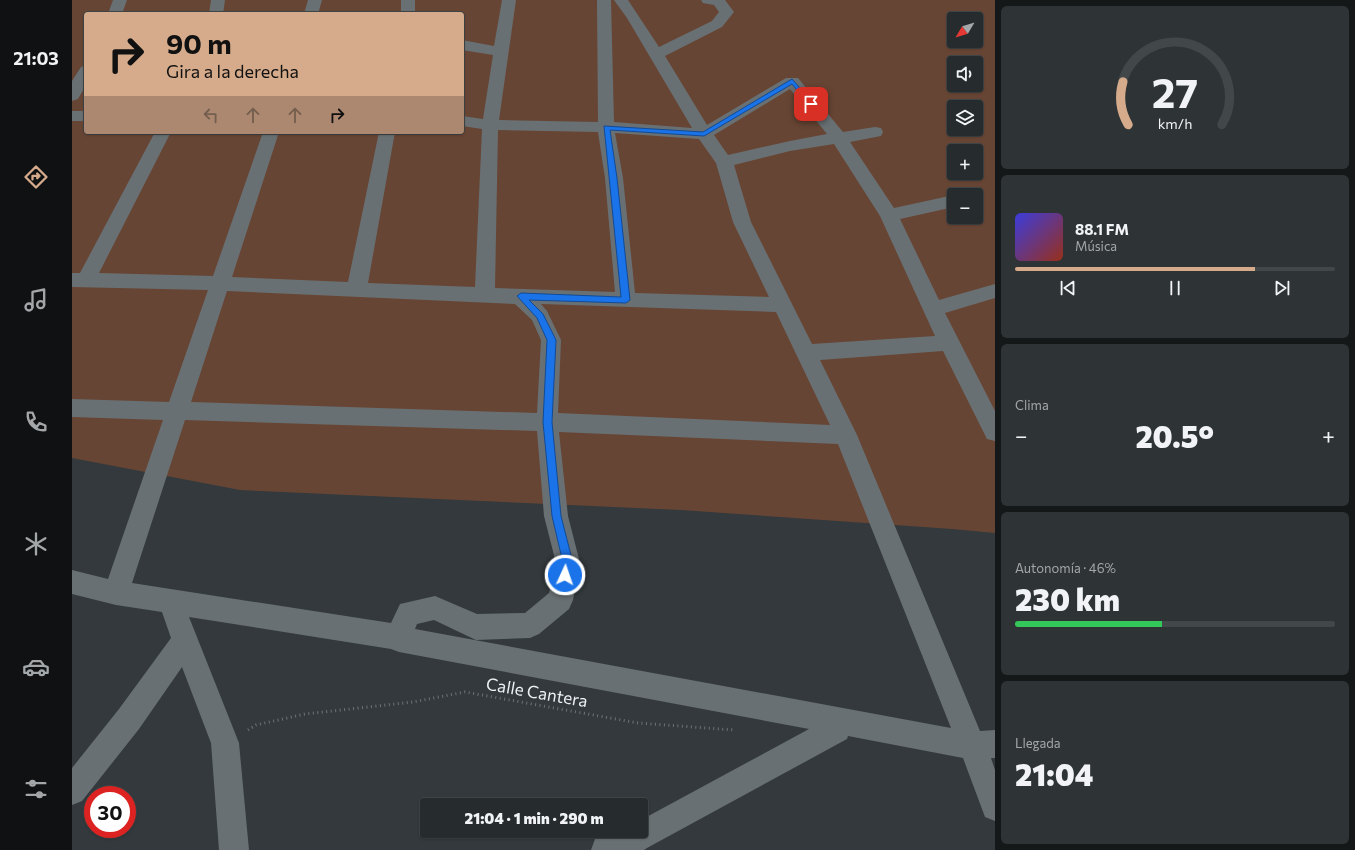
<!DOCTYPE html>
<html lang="es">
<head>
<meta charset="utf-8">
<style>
	body { margin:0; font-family:Commissioner,sans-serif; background:#2e3335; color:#f1f3f6; height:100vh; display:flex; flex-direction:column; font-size:15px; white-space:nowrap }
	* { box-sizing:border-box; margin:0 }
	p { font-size:13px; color:#a4a7aa }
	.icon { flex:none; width:22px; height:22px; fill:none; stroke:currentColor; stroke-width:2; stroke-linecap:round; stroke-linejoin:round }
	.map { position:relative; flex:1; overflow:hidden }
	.side { display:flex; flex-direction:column; gap:6px; padding:6px; background:#151819; width:360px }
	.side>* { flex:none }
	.guide { position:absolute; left:12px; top:12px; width:380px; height:122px; border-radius:4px; box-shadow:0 1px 3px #0004,0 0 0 1px #424749; background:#d6ab8b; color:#111; overflow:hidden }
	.needle { width:26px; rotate:232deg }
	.controls { position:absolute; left:875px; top:12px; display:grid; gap:8px }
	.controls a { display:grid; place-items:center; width:36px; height:36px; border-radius:4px; background:#262b2d; box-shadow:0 1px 3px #0004,0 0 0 1px #424749; font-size:20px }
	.speed { position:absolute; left:12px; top:786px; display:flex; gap:8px; font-size:20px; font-weight:700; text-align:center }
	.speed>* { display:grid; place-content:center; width:52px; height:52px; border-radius:50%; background:#262b2d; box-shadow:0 1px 3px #0004,0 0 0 1px #424749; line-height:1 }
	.speed .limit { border:6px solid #d22; background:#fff; color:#111 }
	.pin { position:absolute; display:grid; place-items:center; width:34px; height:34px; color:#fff; margin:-17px; border-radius:8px; box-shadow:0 2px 6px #0006 }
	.me { position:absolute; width:44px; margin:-22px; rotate:3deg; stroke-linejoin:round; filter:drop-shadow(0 0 3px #0008) }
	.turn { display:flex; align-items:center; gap:14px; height:84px; padding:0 16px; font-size:18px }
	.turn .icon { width:52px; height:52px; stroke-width:2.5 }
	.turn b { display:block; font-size:28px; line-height:34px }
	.lanes { display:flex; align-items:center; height:38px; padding:0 16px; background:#0003; justify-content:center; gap:20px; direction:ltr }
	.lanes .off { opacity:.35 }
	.big { font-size:30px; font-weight:800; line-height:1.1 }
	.side .tile { flex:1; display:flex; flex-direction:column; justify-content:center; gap:6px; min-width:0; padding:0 14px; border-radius:6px; background:#2e3335 }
	.side .dial { align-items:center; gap:0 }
	.dial svg { height:104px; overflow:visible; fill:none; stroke:#424749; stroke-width:7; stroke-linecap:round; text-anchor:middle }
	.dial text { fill:#f1f3f6; stroke:none }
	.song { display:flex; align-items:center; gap:12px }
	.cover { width:48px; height:48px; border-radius:6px; background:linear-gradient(135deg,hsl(240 70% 55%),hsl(10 70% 35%)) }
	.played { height:4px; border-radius:2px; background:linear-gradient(90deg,#d6ab8b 75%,#424749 75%) }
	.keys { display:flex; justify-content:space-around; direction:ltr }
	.heat { display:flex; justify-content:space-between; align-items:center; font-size:22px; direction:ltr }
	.charge { height:6px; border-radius:3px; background:linear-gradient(90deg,#34c759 46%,#424749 0) }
	.trip { position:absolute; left:348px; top:798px; width:228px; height:40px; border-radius:4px; background:#262b2d; box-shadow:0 1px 3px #0004,0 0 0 1px #424749; font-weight:800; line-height:40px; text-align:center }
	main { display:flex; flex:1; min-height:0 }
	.tabs { display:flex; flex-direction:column; width:72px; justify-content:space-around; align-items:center; background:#0f1112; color:#a4a7aa }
	.tabs .icon { width:28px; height:28px }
	.tabs .active { color:#d6ab8b }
	.tabs b { font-size:18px; color:#f1f3f6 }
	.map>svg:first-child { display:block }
</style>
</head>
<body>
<main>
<nav class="tabs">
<b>21:03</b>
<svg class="icon active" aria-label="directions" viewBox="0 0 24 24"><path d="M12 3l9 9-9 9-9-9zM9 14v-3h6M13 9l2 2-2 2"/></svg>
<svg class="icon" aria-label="music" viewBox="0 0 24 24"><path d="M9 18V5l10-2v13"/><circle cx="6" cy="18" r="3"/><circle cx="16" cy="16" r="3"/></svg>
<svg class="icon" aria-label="phone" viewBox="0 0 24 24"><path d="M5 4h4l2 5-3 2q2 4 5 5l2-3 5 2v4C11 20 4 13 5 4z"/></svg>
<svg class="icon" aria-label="climate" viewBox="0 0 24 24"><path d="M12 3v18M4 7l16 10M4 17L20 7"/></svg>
<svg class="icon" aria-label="car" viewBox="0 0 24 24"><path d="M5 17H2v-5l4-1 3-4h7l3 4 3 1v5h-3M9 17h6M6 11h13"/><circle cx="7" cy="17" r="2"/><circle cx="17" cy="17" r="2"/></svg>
<svg class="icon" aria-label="filters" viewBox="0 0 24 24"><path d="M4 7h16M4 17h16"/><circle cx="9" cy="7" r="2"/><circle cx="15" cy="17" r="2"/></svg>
</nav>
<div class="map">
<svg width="923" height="850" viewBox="0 0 923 850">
	<rect width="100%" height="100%" fill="#33393c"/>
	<path fill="#674534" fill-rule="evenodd" d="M0,0H923V533L880,529L609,510L168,490L0,458ZM14,14H390V132H14ZM882,19H904V41H882ZM882,63H904V85H882ZM882,107H904V129H882ZM882,151H904V173H882ZM882,195H904V217H882Z"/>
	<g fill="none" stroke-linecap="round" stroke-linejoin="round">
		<path stroke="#6d7375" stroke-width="3" stroke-dasharray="1 3.5" stroke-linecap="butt" d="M176,730L184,725L233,714L341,702L393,692L566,723L662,730"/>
		<path fill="#697073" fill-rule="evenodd" d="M41,0H55L50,14H36Z
			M139,0H153L151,14H137Z
			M236,0H250L246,14H232Z
			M329,0H343V14H329Z
			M430,0H444L427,120L526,122L525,0H539L542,122L620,128L555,18L542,0H556L587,47L640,21L647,12L642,5L631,3L629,0H653L662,12L650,27L593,56L635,125L714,78H726L771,132L803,127L809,128L811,132L809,136L778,142L822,208L882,195V207L828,219L867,300L923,284V298L873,313L923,411V441L915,439L871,351L748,360L785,435L908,731L923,730V758H919L923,770V821L913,817L891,758L776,736L775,739L575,848L572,850H519L523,839L545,831H569V820L737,729L327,652L319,649L117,617L167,743L177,850H147L139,743L110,667L67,729L10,801L0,805V768L47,709L99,638L90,612L44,605L0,594V570L36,579L91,420L0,417V399L97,402L136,290L0,287V273H8L83,132H99L27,273L141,276L191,132H207L160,277L276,282L307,132H323L296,283L403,287L410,129L390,126V116L411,119L421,55L390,50V40L422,46ZM718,89L755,134L718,141L656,155L642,135ZM426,130L526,132L533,178L543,292L423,288ZM543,133L627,139L644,163L661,222L697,297L563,293L551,178ZM762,144L808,216L863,336L740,344L679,222L662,165L718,151ZM155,291L443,304L460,320L469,340L465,413L119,402ZM469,304L704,312L758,425L486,413L489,340L475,311ZM113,420L465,431L472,516L484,563L477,593L453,613L405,614L363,596L328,604L319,623L60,583ZM487,432L766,444L879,728L343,629L345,624L362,620L404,640L458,638L467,634L497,609L501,600L508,563L496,516Z
			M14,65V85L6,99L0,101V81L9,67Z
			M0,111H14V121H0Z"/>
	</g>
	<path fill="#1a73e8" stroke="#114b97" d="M720,79L741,103V105H737L720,84L632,136L538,130L545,178L558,300L554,303L457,300L471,314L484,340L480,422L489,516L501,563L497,579L493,580L490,579L488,575L491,563L480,516L471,422L475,340L465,318L445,296L449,293L549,297L532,126L631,132Z"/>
	<g text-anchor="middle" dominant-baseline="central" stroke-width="4" stroke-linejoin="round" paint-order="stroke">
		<g font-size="17" fill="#edf1f2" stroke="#33393c">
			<text transform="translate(465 692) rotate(10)">Calle Cantera</text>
		</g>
	</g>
</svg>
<div class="controls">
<a><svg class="needle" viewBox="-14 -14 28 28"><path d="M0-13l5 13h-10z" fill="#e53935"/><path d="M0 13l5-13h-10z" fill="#a4a7aa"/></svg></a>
<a><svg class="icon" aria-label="sound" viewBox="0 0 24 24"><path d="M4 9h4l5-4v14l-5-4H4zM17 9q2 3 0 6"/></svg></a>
<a><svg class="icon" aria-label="layers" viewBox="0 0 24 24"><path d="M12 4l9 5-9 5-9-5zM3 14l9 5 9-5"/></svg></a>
<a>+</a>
<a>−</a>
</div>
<div class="speed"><div class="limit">30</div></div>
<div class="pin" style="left:739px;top:104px;background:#d93025"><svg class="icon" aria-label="arrive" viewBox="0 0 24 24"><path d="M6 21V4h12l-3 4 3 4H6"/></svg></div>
<svg class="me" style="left:493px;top:575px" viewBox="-20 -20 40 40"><circle r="17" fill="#1a73e8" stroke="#fff" stroke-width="3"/><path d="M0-11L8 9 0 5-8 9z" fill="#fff"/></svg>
<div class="trip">21:04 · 1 min · 290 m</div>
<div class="guide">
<div class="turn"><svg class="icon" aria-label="right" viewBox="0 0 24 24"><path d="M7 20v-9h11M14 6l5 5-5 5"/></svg><div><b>90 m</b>Gira a la derecha</div></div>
<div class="lanes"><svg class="icon off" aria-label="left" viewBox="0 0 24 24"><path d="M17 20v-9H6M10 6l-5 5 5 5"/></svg><svg class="icon off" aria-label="ahead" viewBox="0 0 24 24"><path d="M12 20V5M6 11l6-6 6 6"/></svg><svg class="icon off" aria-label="ahead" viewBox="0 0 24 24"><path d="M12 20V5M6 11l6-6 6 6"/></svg><svg class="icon" aria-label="right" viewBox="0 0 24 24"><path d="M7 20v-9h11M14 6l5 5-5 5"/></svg></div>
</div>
</div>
<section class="side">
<div class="tile dial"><svg viewBox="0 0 100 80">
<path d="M14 69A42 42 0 1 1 86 69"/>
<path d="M14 69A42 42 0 0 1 10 36" stroke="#d6ab8b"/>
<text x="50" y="56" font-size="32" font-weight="700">27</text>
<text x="50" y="72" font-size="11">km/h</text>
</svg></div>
<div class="tile">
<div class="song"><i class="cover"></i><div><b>88.1 FM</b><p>Música</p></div></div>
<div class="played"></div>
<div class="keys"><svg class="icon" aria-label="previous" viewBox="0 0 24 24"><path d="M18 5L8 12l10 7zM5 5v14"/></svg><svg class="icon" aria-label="pause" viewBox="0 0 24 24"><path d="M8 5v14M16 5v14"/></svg><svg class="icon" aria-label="next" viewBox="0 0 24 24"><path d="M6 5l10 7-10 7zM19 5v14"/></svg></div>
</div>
<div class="tile"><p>Clima</p>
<div class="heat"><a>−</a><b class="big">20.5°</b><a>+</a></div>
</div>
<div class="tile"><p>Autonomía · 46%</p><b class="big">230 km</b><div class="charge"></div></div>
<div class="tile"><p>Llegada</p><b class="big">21:04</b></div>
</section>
</main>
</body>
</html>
